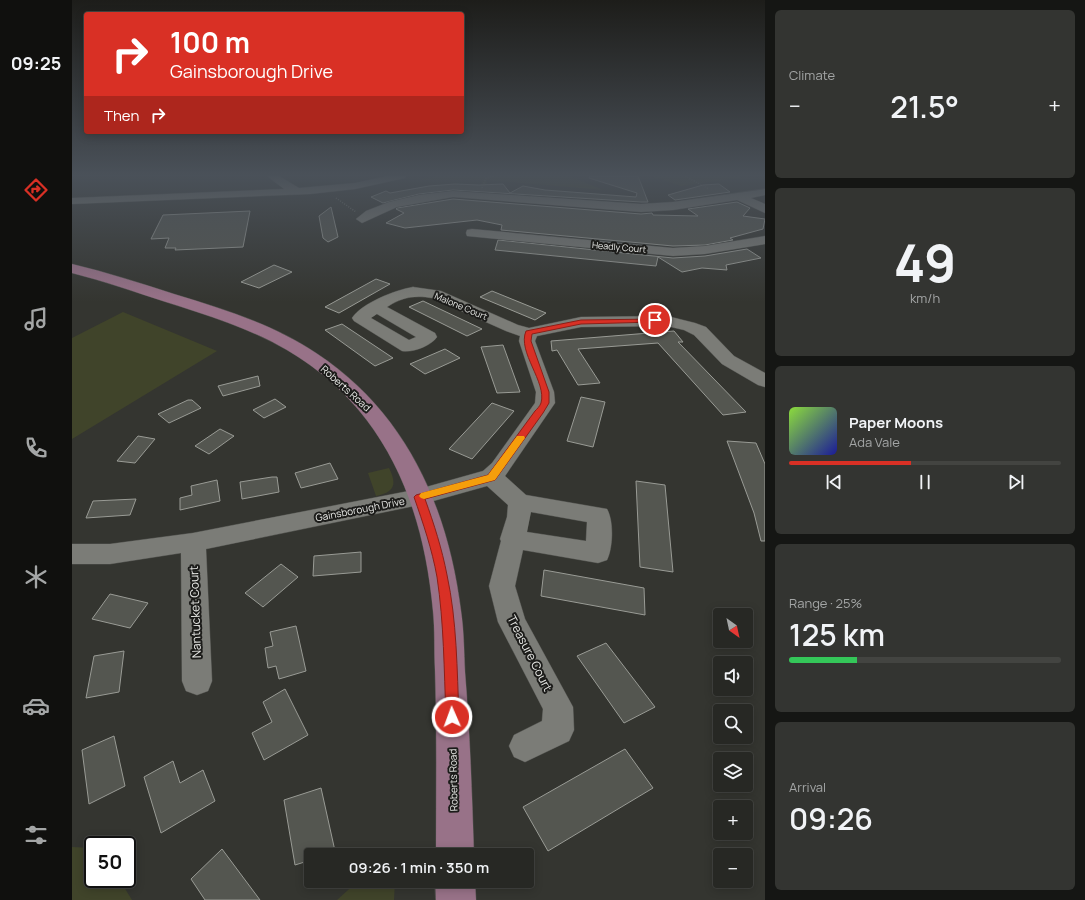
<!DOCTYPE html>
<html lang="en">
<head>
<meta charset="utf-8">
<style>
	body { margin:0; font-family:Manrope,sans-serif; background:#333431; color:#f1f3f6; height:100vh; display:flex; flex-direction:column; font-size:15px; white-space:nowrap }
	* { box-sizing:border-box; margin:0 }
	p { font-size:13px; color:#a4a6a6 }
	.icon { flex:none; width:22px; height:22px; fill:none; stroke:currentColor; stroke-width:2; stroke-linecap:round; stroke-linejoin:round }
	.map { position:relative; flex:1; overflow:hidden }
	.drawer { display:flex; flex-direction:column; gap:10px; padding:10px; background:#151614; width:320px }
	.drawer>* { flex:none }
	.hud { position:absolute; left:12px; top:12px; width:380px; height:122px; border-radius:4px; box-shadow:0 2px 10px #0003,0 0 0 1px #434441; background:#d93025; color:#fff; overflow:hidden }
	.needle { width:26px; rotate:147deg }
	.fabs { position:absolute; left:641px; top:608px; display:grid; gap:8px }
	.fabs a { display:grid; place-items:center; width:40px; height:40px; border-radius:4px; background:#272824; box-shadow:0 2px 10px #0003,0 0 0 1px #434441; font-size:20px }
	.speed { position:absolute; left:12px; top:836px; display:flex; gap:8px; font-size:20px; font-weight:700; text-align:center }
	.speed>* { display:grid; place-content:center; width:52px; height:52px; border-radius:50%; background:#272824; box-shadow:0 2px 10px #0003,0 0 0 1px #434441; line-height:1 }
	.speed .limit { border:2px solid #111; border-radius:6px; background:#fff; color:#111 }
	.pin { position:absolute; display:grid; place-items:center; width:34px; height:34px; color:#fff; margin:-17px; border:2px solid #fff; border-radius:50%; box-shadow:0 1px 4px #0007 }
	.me { position:absolute; width:44px; margin:-22px; rotate:358deg; stroke-linejoin:round; filter:drop-shadow(0 0 3px #0008) }
	.turn { display:flex; align-items:center; gap:14px; height:84px; padding:0 20px; font-size:18px }
	.turn .icon { width:52px; height:52px; stroke-width:2.5 }
	.turn b { display:block; font-size:28px; line-height:34px }
	.then { display:flex; align-items:center; height:38px; padding:0 20px; background:#0003; gap:8px; font-size:15px }
	.big { font-size:30px; font-weight:600; line-height:1.1 }
	.drawer .tile { flex:1; display:flex; flex-direction:column; justify-content:center; gap:6px; min-width:0; padding:0 14px; border-radius:6px; background:#333431 }
	.drawer .dial { align-items:center; gap:0 }
	.dial b { font-size:52px; line-height:1 }
	.song { display:flex; align-items:center; gap:12px }
	.cover { width:48px; height:48px; border-radius:6px; background:linear-gradient(135deg,hsl(90 70% 55%),hsl(240 70% 35%)) }
	.played { height:4px; border-radius:2px; background:linear-gradient(90deg,#d93025 45%,#434441 45%) }
	.keys { display:flex; justify-content:space-around; direction:ltr }
	.heat { display:flex; justify-content:space-between; align-items:center; font-size:22px; direction:ltr }
	.charge { height:6px; border-radius:3px; background:linear-gradient(90deg,#34c759 25%,#434441 0) }
	.trip { position:absolute; left:232px; top:848px; width:230px; height:40px; border-radius:4px; background:#272824; box-shadow:0 2px 10px #0003,0 0 0 1px #434441; font-weight:600; line-height:40px; text-align:center }
	main { display:flex; flex:1; min-height:0 }
	.dock { display:flex; flex-direction:column; width:72px; justify-content:space-around; align-items:center; background:#10100e; color:#a4a6a6 }
	.dock .icon { width:28px; height:28px }
	.dock .on { color:#d93025 }
	.dock b { font-size:18px; color:#f1f3f6 }
	.map>svg:first-child { display:block }
</style>
</head>
<body>
<main>
<nav class="dock">
<b>09:25</b>
<svg class="icon on" aria-label="directions" viewBox="0 0 24 24"><path d="M12 3l9 9-9 9-9-9zM9 14v-3h6M13 9l2 2-2 2"/></svg>
<svg class="icon" aria-label="music" viewBox="0 0 24 24"><path d="M9 18V5l10-2v13"/><circle cx="6" cy="18" r="3"/><circle cx="16" cy="16" r="3"/></svg>
<svg class="icon" aria-label="phone" viewBox="0 0 24 24"><path d="M5 4h4l2 5-3 2q2 4 5 5l2-3 5 2v4C11 20 4 13 5 4z"/></svg>
<svg class="icon" aria-label="climate" viewBox="0 0 24 24"><path d="M12 3v18M4 7l16 10M4 17L20 7"/></svg>
<svg class="icon" aria-label="car" viewBox="0 0 24 24"><path d="M5 17H2v-5l4-1 3-4h7l3 4 3 1v5h-3M9 17h6M6 11h13"/><circle cx="7" cy="17" r="2"/><circle cx="17" cy="17" r="2"/></svg>
<svg class="icon" aria-label="filters" viewBox="0 0 24 24"><path d="M4 7h16M4 17h16"/><circle cx="9" cy="7" r="2"/><circle cx="15" cy="17" r="2"/></svg>
</nav>
<div class="map">
<svg width="693" height="900" viewBox="0 0 693 900">
	<rect width="100%" height="100%" fill="#343530"/>
	<path fill="#40442a" d="M367,176H497L531,190L415,180L413,193H408L410,180H346Z
		M579,176H666L672,177L609,186Z
		M51,312L145,351L0,439V338Z
		M317,468C325,484 323,492 304,496L296,473Z
		M0,847L21,848V879H47L60,900H0Z
		M286,881H323L322,900H265Z"/>
	<path fill="#545650" stroke="#999b95" d="M518,176H566L576,202H569L381,190L347,194L311,203L299,197L314,191L318,193L357,186L383,184L407,185L431,184L438,193L451,186L473,190L564,197L565,193L517,178Z
		M647,184L658,192L603,200L596,195L631,185Z
		M381,199L569,214L580,213L581,215L626,216L616,209L665,202L678,208L671,216L693,219L691,229L658,238L661,240L633,245L601,246L429,230L430,225L405,220L333,228L314,223L332,213L324,209L325,208Z
		M259,207L266,237L256,242L251,238L247,216Z
		M178,211L171,247L103,250L104,248H93L97,238L79,239L91,215Z
		M426,240L601,258L633,256L675,249L689,258L654,265L655,270L630,268L610,272L586,257L584,266L423,250Z
		M202,265L220,272L187,288L169,282Z
		M304,279L318,284L267,313L253,307Z
		M420,291L474,313L463,320L408,297Z
		M351,301L410,329L395,336L337,307Z
		M270,324L321,358L303,366L253,330Z
		M602,331L611,342H606L674,412L651,415L586,343L506,349L528,383L506,385L485,350L480,351L479,341Z
		M431,345L448,392L425,393L409,347Z
		M373,349L388,358L353,374L338,364Z
		M186,376L188,386L151,396L146,386Z
		M509,397L533,402L521,447L495,441Z
		M203,399L214,407L192,418L181,410Z
		M116,400H120L129,408L97,423L86,414Z
		M420,403L442,411L400,459L377,449Z
		M148,429L162,436L137,454L123,446Z
		M66,436L83,439L63,463L45,461Z
		M655,441L684,443L693,464V541H689L682,513Z
		M258,463L266,479L229,488L223,473Z
		M200,477H205L207,492L170,499L168,482Z
		M145,480L148,501L108,510V498L120,495L119,486Z
		M564,481L593,485L601,572L568,567Z
		M64,499L58,515L14,518L21,501Z
		M289,552V572L241,576L242,556Z
		M209,564L226,577L191,607L173,593Z
		M472,570L572,588L573,615L469,596Z
		M38,594L76,603L58,628L20,619Z
		M224,626L234,671L207,679L204,666L196,668L193,648L201,646L198,632Z
		M534,643L583,707L552,723L505,656Z
		M52,651L47,692L14,698L22,656Z
		M213,689L236,735L192,760L180,733L200,722L191,702Z
		M42,736L53,786L17,804L10,750Z
		M553,749L581,788L476,851L451,807Z
		M101,761L108,783L131,770L143,801L89,833L72,777Z
		M249,788L263,851L251,855H239V860L223,865L212,800Z
		M150,849L188,900H133L119,879Z"/>
	<g fill="none" stroke-linecap="round" stroke-linejoin="round">
		<g stroke="#51524e" stroke-width="1">
			<path id="minor" d="M195,176H207L227,188L283,183L316,176H334L333,178L283,189L238,194L0,204V198L212,189Z
				M693,189V195L679,198L693,204V213L665,200L601,210L569,212L381,197L325,207L290,223L284,219L294,211L317,202L347,195L381,191L569,204L601,202Z
				M400,229L601,248L633,246L693,236V244L633,254L601,256L395,236L394,233L395,230Z
				M341,287L369,291L446,325L457,328L509,317L595,316L623,323L634,327L662,356L693,373V387L686,385L650,364L622,335L612,330L595,326L509,327L465,336L463,341L482,392L483,403L433,476L454,495L535,509C542,521 541,548 535,560L526,563L451,550L443,586L453,619L501,707L502,730L497,741L453,762L442,757L437,746L442,735L470,721L471,709L426,622L417,586L429,541L428,539L435,517L436,505L415,486L347,505L134,549L140,681L136,691L125,695L114,691L110,681L109,553L38,564H0V544H38L121,533L347,489L411,471L420,463L463,403L464,392L447,341L448,336L434,331L360,298C343,295 330,297 315,307L363,333L365,337C359,346 340,353 330,351L282,321L280,318C290,303 323,290 341,287ZM305,314L344,337L337,340L299,318ZM459,512L515,522L514,541L455,532Z"/>
		</g>
		<g stroke="#51524e" stroke-width="1">
			<path id="major" d="M0,264C34,272 68,283 102,294C151,309 201,324 244,353C334,412 376,507 389,611C392,631 392,651 393,672C398,733 400,794 402,855H364C364,793 365,731 363,670C362,650 363,630 361,611C351,502 312,407 215,350C177,328 135,315 94,302C63,292 32,281 0,273Z
				M363,881H403L404,900H364Z"/>
		</g>
		<path stroke="#6f706b" stroke-width="1.5" stroke-dasharray="1 1.5" stroke-linecap="butt" d="M613,176L637,189
			M410,188L414,178L423,176
			M264,198L284,212"/>
		<use href="#minor" fill="#7b7c77" fill-rule="evenodd"/>
		<use href="#major" fill="#987288" fill-rule="evenodd"/>
	</g>
	<linearGradient id="sky" x2="0" y2="1"><stop stop-color="#1d1d1a"/><stop offset="0.58" stop-color="#4a5159"/><stop offset="1" stop-color="#4a5159" stop-opacity="0"/></linearGradient>
	<rect width="693" height="302" fill="url(#sky)"/>
	<path fill="#d93025" stroke="#8d1f18" d="M586,319L587,320L583,322L509,324L460,334L459,341L477,392V403L471,413L423,480L353,499C362,524 370,549 375,575C385,621 385,670 387,717L385,722L380,724L376,722L374,717C372,670 372,623 365,577C360,549 351,523 342,497L344,495L416,475L463,411C465,409 468,406 469,403C475,382 445,352 454,331L509,320Z"/>
	<path fill="#f59e0b" d="M445,436H452L453,438L423,480L352,499L349,498L347,496L349,493L416,475Z"/>
	<g text-anchor="middle" dominant-baseline="central" stroke-width="4" stroke-linejoin="round" paint-order="stroke">
		<g font-size="9" fill="#e9eae7" stroke="#1c1c1a">
			<text transform="translate(547 247) rotate(5)">Headly Court</text>
			<text transform="translate(389 306) rotate(23)">Malone Court</text>
		</g>
		<g font-size="10" fill="#e9eae7" stroke="#1c1c1a">
			<text transform="translate(274 388) rotate(42)">Roberts Road</text>
			<text transform="translate(288 509) rotate(-11)">Gainsborough Drive</text>
			<text transform="translate(381 780) rotate(-91)">Roberts Road</text>
		</g>
		<g font-size="12" fill="#e9eae7" stroke="#1c1c1a">
			<text transform="translate(123 612) rotate(-92)">Nantucket Court</text>
			<text transform="translate(458 653) rotate(63)">Treasure Court</text>
		</g>
	</g>
</svg>
<div class="fabs">
<a><svg class="needle" viewBox="-14 -14 28 28"><path d="M0-13l5 13h-10z" fill="#e53935"/><path d="M0 13l5-13h-10z" fill="#a4a6a6"/></svg></a>
<a><svg class="icon" aria-label="sound" viewBox="0 0 24 24"><path d="M4 9h4l5-4v14l-5-4H4zM17 9q2 3 0 6"/></svg></a>
<a><svg class="icon" aria-label="search" viewBox="0 0 24 24"><circle cx="10" cy="10" r="6"/><path d="M15 15l6 6"/></svg></a>
<a><svg class="icon" aria-label="layers" viewBox="0 0 24 24"><path d="M12 4l9 5-9 5-9-5zM3 14l9 5 9-5"/></svg></a>
<a>+</a>
<a>−</a>
</div>
<div class="speed"><div class="limit">50</div></div>
<div class="pin" style="left:583px;top:320px;background:#d93025"><svg class="icon" aria-label="arrive" viewBox="0 0 24 24"><path d="M6 21V4h12l-3 4 3 4H6"/></svg></div>
<svg class="me" style="left:380px;top:717px" viewBox="-20 -20 40 40"><circle r="17" fill="#d93025" stroke="#fff" stroke-width="3"/><path d="M0-11L8 9 0 5-8 9z" fill="#fff"/></svg>
<div class="trip">09:26 · 1 min · 350 m</div>
<div class="hud">
<div class="turn"><svg class="icon" aria-label="right" viewBox="0 0 24 24"><path d="M7 20v-9h11M14 6l5 5-5 5"/></svg><div><b>100 m</b>Gainsborough Drive</div></div>
<div class="then">Then<svg class="icon" aria-label="right" viewBox="0 0 24 24"><path d="M7 20v-9h11M14 6l5 5-5 5"/></svg></div>
</div>
</div>
<section class="drawer">
<div class="tile"><p>Climate</p>
<div class="heat"><a>−</a><b class="big">21.5°</b><a>+</a></div>
</div>
<div class="tile dial"><b>49</b><p>km/h</p></div>
<div class="tile">
<div class="song"><i class="cover"></i><div><b>Paper Moons</b><p>Ada Vale</p></div></div>
<div class="played"></div>
<div class="keys"><svg class="icon" aria-label="previous" viewBox="0 0 24 24"><path d="M18 5L8 12l10 7zM5 5v14"/></svg><svg class="icon" aria-label="pause" viewBox="0 0 24 24"><path d="M8 5v14M16 5v14"/></svg><svg class="icon" aria-label="next" viewBox="0 0 24 24"><path d="M6 5l10 7-10 7zM19 5v14"/></svg></div>
</div>
<div class="tile"><p>Range · 25%</p><b class="big">125 km</b><div class="charge"></div></div>
<div class="tile"><p>Arrival</p><b class="big">09:26</b></div>
</section>
</main>
</body>
</html>
